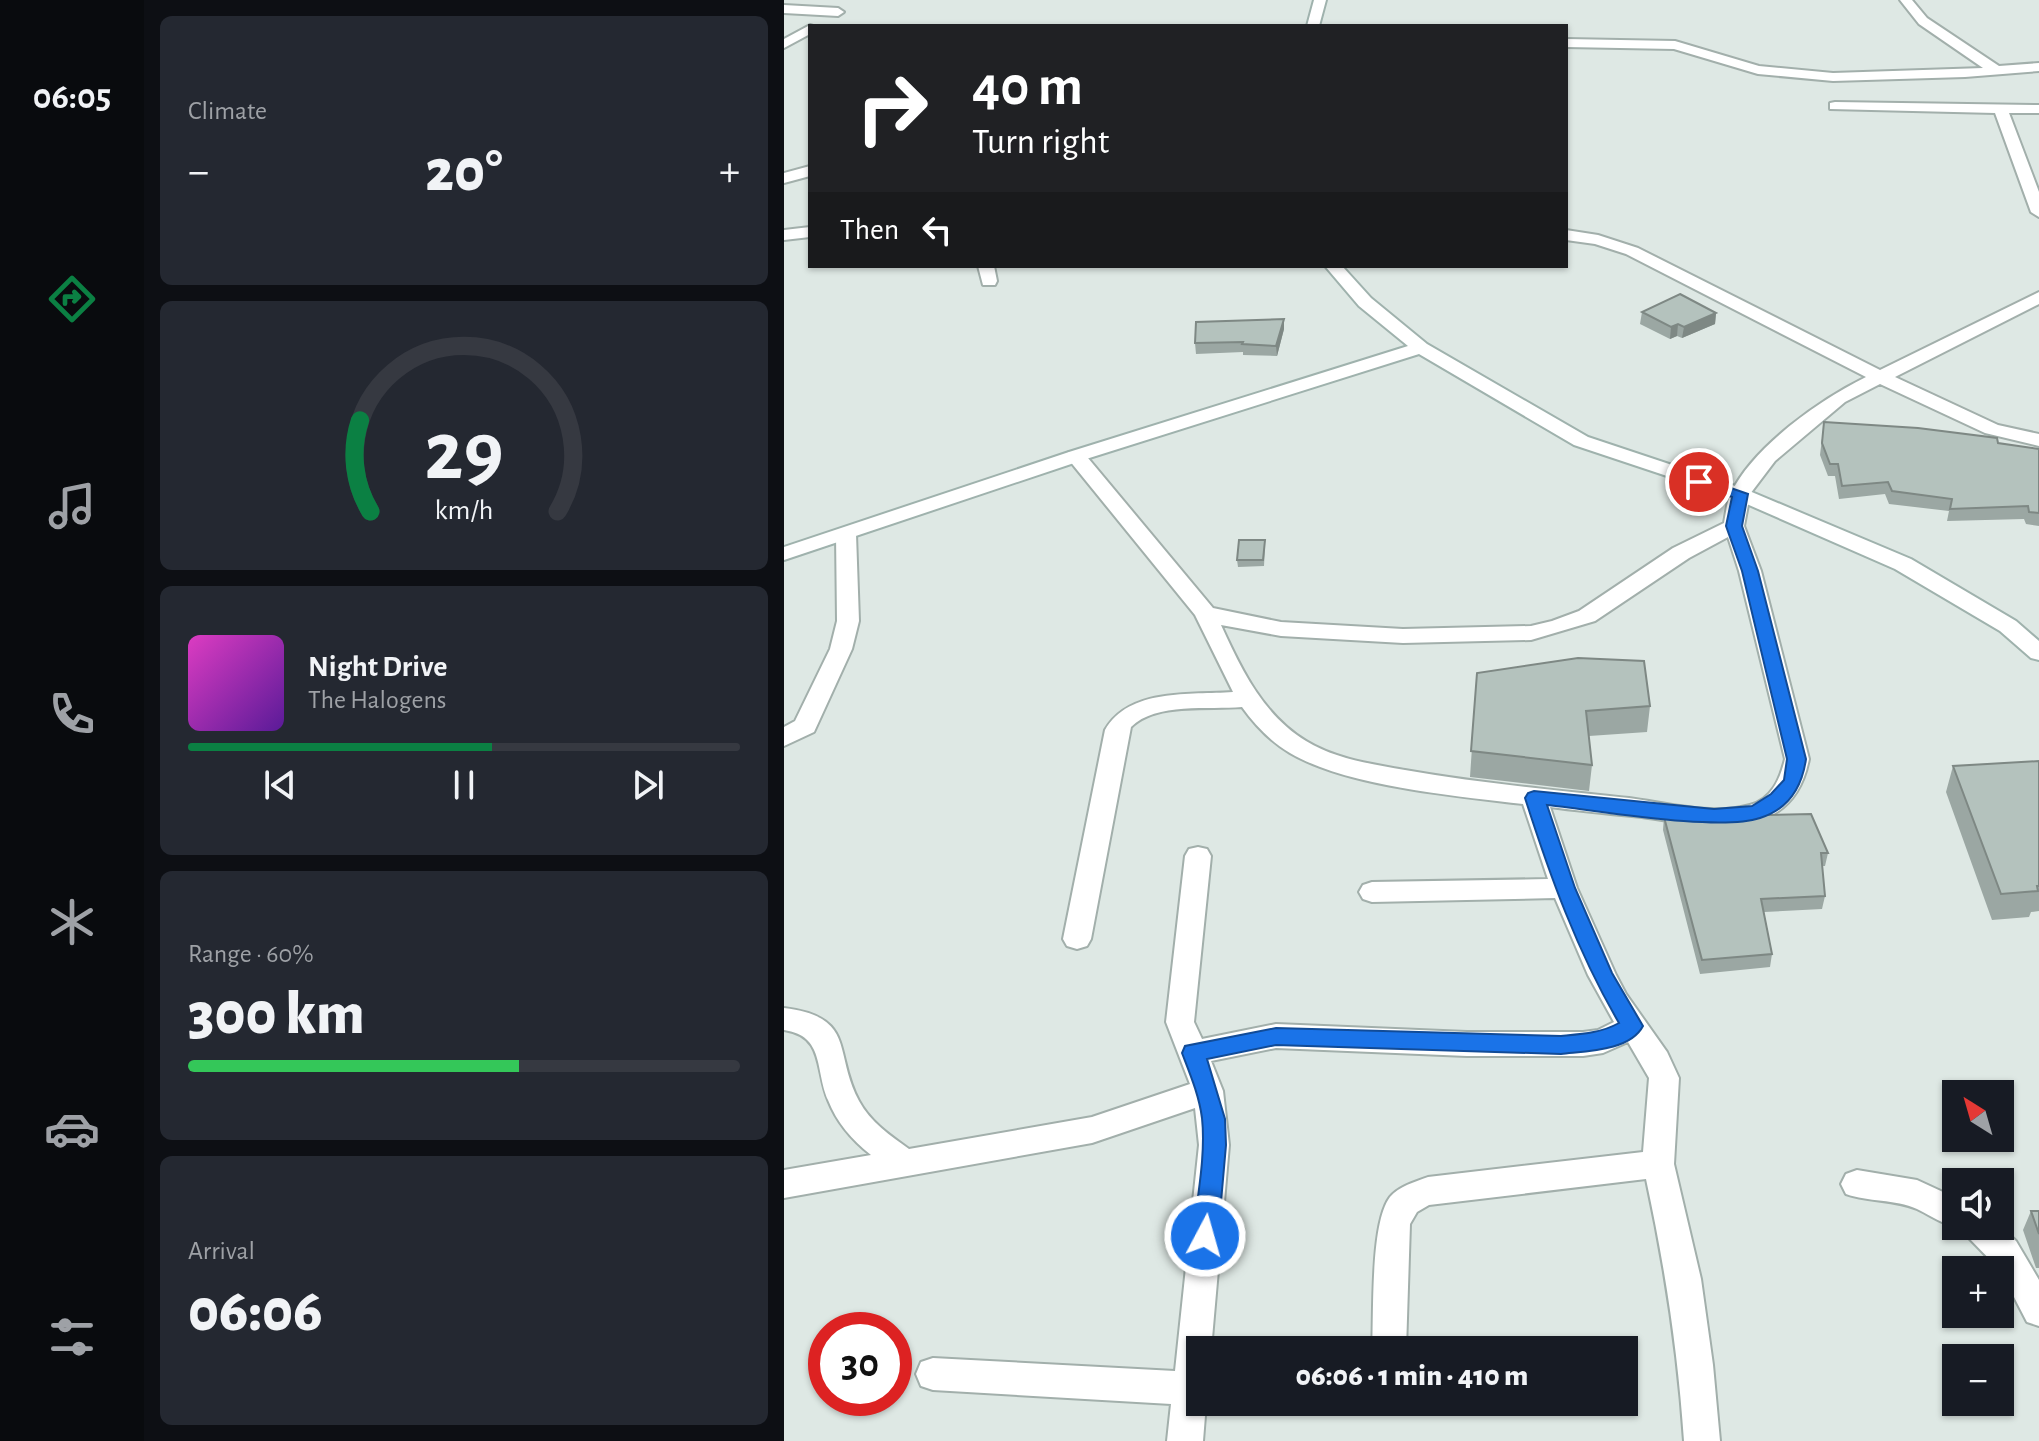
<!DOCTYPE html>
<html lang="en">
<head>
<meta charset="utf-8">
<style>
	body { margin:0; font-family:"Alegreya Sans",sans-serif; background:#242831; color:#f1f3f6; height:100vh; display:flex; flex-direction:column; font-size:30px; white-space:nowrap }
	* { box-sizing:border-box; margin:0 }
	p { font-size:26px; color:#9ea1a6 }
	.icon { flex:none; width:44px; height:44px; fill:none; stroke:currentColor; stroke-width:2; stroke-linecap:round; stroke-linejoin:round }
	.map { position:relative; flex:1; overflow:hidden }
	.details { display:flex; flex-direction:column; gap:16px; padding:16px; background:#0d0f14; width:640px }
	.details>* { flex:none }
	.guide { position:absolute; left:24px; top:24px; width:760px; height:244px; border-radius:0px; box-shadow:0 2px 6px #0004; background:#202124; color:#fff; overflow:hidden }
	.needle { width:52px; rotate:323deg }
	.tools { position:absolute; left:1158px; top:1080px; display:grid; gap:16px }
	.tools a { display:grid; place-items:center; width:72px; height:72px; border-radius:0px; background:#171b24; box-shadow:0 2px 6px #0004; font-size:40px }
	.speed { position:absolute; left:24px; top:1312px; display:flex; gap:16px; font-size:40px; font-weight:700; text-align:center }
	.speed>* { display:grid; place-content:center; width:104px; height:104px; border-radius:50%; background:#171b24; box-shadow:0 2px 6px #0004; line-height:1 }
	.speed .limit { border:12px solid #d22; background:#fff; color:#111 }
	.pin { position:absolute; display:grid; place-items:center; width:68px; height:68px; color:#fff; margin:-34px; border:4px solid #fff; border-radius:50%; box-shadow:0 2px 8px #0007 }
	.me { position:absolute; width:88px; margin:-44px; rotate:6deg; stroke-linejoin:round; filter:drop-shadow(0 0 6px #0008) }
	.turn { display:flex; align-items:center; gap:28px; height:168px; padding:0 32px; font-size:36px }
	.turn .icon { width:104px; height:104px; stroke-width:2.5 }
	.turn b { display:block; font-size:56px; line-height:68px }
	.then { display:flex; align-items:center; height:76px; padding:0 32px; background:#0003; gap:16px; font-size:30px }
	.big { font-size:60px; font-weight:800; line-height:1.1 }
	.details .card { flex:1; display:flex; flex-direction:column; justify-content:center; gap:12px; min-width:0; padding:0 28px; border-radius:12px; background:#242831 }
	.details .dial { align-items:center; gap:0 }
	.dial svg { height:208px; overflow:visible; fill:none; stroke:#363941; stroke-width:7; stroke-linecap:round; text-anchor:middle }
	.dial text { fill:#f1f3f6; stroke:none }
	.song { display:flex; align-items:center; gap:24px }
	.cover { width:96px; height:96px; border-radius:12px; background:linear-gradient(135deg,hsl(310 70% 55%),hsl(270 70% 35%)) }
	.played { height:8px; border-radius:4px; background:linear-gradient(90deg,#0b8043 55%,#363941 55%) }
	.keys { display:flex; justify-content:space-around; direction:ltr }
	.heat { display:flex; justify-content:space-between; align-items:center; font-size:44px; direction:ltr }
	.charge { height:12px; border-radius:6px; background:linear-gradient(90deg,#34c759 60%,#363941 0) }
	.trip { position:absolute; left:402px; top:1336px; width:452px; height:80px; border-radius:0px; background:#171b24; box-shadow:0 2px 6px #0004; font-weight:800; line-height:80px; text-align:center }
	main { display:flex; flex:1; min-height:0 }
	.tab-bar { display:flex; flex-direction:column; width:144px; justify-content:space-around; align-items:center; background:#090b0e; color:#9ea1a6 }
	.tab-bar .icon { width:56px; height:56px }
	.tab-bar .current { color:#0b8043 }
	.tab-bar b { font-size:36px; color:#f1f3f6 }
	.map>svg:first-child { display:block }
</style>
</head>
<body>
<main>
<nav class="tab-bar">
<b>06:05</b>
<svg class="icon current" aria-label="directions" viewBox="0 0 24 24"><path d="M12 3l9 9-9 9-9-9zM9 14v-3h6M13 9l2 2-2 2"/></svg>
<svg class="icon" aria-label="music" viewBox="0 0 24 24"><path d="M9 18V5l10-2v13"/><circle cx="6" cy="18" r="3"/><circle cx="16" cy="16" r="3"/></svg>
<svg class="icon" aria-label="phone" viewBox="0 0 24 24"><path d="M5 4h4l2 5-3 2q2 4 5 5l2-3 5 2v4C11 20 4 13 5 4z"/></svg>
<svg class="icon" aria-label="climate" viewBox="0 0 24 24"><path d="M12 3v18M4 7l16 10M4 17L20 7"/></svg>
<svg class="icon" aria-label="car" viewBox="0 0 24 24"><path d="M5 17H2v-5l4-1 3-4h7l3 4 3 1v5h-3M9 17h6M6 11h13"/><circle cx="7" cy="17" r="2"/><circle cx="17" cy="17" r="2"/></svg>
<svg class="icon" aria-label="filters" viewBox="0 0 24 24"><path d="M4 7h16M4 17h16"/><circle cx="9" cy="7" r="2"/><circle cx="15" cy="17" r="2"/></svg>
</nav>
<section class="details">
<div class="card"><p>Climate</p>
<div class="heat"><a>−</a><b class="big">20°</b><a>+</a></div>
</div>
<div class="card dial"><svg viewBox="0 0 100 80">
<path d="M14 69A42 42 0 1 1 86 69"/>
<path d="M14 69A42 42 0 0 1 10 34" stroke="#0b8043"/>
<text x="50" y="56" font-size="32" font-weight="700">29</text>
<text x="50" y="72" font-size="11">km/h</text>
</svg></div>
<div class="card">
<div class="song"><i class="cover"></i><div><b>Night Drive</b><p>The Halogens</p></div></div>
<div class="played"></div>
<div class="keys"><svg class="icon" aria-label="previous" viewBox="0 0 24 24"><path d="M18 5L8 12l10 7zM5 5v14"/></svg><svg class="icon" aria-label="pause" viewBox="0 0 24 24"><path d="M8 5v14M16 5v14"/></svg><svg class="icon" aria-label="next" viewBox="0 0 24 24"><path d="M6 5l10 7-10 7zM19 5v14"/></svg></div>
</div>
<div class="card"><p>Range · 60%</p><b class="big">300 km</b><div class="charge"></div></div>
<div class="card"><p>Arrival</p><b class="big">06:06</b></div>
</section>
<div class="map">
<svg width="1255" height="1441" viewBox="0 0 1255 1441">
	<rect width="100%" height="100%" fill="#dee8e4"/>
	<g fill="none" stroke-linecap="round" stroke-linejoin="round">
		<g stroke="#a2afab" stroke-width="4">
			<path id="street" d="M1116,0H1128L1143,18L1215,66L1255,63V71L1181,77L1049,81L974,74L890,49L782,47V39L891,41L975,66L1049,73L1199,68L1135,24Z
				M0,5L54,8L60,12L54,16L0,13Z
				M26,25L29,26H26V34L0,48V39Z
				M1051,102L1255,105V113H1225L1255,192V217L1247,212L1211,113L1046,109V103Z
				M26,166V176L0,183V173Z
				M26,227V237L0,240V230Z
				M782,230L814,235L854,248L1096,370L1255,292V304L1111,377L1214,425L1255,434V446L1201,433L1096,384L1061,402L991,461L966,494L960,526L977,571L1025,759C1008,846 923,826 858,817C827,814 796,811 766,807L793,888L832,975L842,994L883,1052L895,1078L890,1164L917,1279L929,1365L936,1441H900C894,1351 881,1267 862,1179L645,1205L633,1212L626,1224L622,1350H588C590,1315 586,1223 606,1197C615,1186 631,1182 644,1177L859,1152L865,1078L844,1042L819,1053L799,1056H683L492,1048L427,1061L439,1091L445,1145L427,1350H416V1402H425L422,1403L419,1441H383L387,1404L149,1390L137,1386L132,1374L137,1362L149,1358L391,1371L415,1145L411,1108L308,1143L0,1198V1170L87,1155C68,1140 53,1123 44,1100C31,1070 41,1036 0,1030V1008C73,1017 49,1053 75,1101C86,1122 107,1136 125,1149L308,1117L406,1084L382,1022L401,856L405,849L414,847L423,849L427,856L410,1022L418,1039L492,1024L683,1032H799L814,1030L830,1022L804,975L771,898L588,902L579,899L575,892L579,885L588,882L764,879L739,804C673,796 564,787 506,753C487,742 471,725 458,707C425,710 372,702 347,727L307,939L303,946L293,949L283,946L279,939L321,730C345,688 406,695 449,692L411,615L285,460L282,456L285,452H299L429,608L497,622L619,629L747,626L768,621L795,611L889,548L940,523C942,513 943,501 947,493C970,446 1037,399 1082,377L842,254L811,244L782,240ZM944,537L955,571L1001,759C996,779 988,799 966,805C928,816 883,803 845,798C770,790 695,783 621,770C588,764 551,759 522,741C479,715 457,669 437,625L497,636L619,643L747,640L811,621L905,558Z
				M194,266H210L213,281L211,285H199Z
				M62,528L72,534L75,621L68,649L30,732L0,746V727L11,721L46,649L53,621L52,534Z
				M1073,1170L1133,1180L1172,1198V1226H1175C1160,1226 1146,1215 1133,1209C1111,1199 1084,1202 1062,1194L1057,1184L1062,1174Z
				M1178,1226H1216L1232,1241L1255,1280V1326L1243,1322L1216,1270L1183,1236Z"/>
		</g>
		<g stroke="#9fb2ad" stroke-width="4">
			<path id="secondary" d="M530,0H542L535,26H523Z
				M541,266H558L587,298L643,344L804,437L963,490L1127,559L1232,621L1255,641V660L1247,658L1216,631L1111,569L949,498L790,445L635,354L299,460L0,560V547L285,452L624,346L575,306Z"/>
		</g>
		<use href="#street" fill="#fff" fill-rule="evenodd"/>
		<use href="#secondary" fill="#fff" fill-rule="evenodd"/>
	</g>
	<path fill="#9ba7a3" d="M858,312L932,313L931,324L898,338L893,336L886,339L856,324Z
		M500,319V329L493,356L459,355V352L412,354L411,343Z
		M1040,422L1255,449V526L1242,524L1240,519L1163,521L1165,511L1105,504L1101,494L1055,499L1051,476H1044L1036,455Z
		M481,546L480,566L454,567L453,560Z
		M693,673L866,706L863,732L805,736L808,765L805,791L686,777Z
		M1255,761V911L1247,912L1245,917L1208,920L1162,792L1169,766Z
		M880,817L1044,853L1041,866H1038L1041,896L1038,909L980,912L988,954L986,967L916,974L879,830Z
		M1247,1211H1255V1268H1252L1239,1230Z"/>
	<path fill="#7e8884" d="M932,313L931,324L898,338L900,327Z
		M500,319V329L493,356L492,346Z
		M894,324L893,336L886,339L887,327Z"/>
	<path fill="#b4c2bd" stroke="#7e8884" stroke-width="2" d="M896,294L932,313L900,327L894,324L887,327L858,312Z
		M500,319L492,346L458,344L459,342L411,343L412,322Z
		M1040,422L1134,428L1213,438L1214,443L1255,449V513L1245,512L1244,506L1166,509L1168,499L1108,491L1104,482L1058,486L1054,464H1046L1038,443Z
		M455,540H481L479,560H453Z
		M794,658L860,661L866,706L802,711L808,765L687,751L693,673Z
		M1255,761V886H1253L1254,891L1217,894L1169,766Z
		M1027,814L1044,853H1037L1041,896L977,899L988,954L918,960L880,817Z
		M1247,1211H1255V1234Z"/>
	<path fill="#1a73e8" stroke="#114b97" stroke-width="2" d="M915,477L964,494L958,526L974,571L1022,759C1018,787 1005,809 976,818C934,832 812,810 763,805L791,888L828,973L859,1026C846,1051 802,1051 777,1054L492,1045L423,1059L441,1119L442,1145L434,1236L430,1244L421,1247L413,1244L409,1236C413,1198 422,1156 418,1118C415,1095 406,1074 398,1053L401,1046L492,1028L777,1036C798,1034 817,1033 835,1023C793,951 766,876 741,798L744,793L750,791L930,809L968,806L987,794L1000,780L1003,759L958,571L942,526L948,497L910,485L908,482Z"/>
</svg>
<div class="tools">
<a><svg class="needle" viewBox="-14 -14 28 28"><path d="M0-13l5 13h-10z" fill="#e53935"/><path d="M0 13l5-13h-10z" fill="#9ea1a6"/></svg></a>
<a><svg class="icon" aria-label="sound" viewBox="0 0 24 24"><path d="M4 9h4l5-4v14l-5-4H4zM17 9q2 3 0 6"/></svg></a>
<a>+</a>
<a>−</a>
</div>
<div class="speed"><div class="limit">30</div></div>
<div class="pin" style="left:915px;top:482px;background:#d93025"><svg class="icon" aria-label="arrive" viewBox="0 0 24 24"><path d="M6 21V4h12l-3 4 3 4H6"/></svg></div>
<svg class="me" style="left:421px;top:1236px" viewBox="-20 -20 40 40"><circle r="17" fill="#1a73e8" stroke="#fff" stroke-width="3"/><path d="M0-11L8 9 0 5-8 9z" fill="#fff"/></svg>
<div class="trip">06:06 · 1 min · 410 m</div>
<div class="guide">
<div class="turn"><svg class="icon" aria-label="right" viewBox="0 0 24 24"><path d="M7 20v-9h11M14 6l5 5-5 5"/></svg><div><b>40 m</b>Turn right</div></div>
<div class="then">Then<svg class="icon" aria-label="left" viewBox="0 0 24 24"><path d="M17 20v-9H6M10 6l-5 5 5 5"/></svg></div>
</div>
</div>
</main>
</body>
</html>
